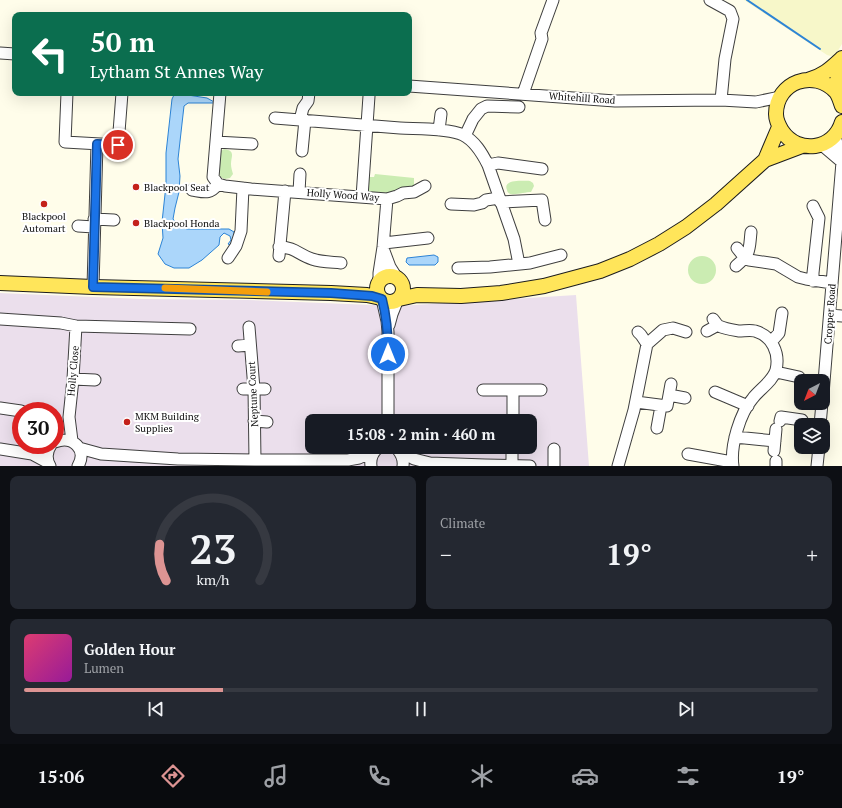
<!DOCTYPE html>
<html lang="en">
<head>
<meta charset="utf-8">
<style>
	body { margin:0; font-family:"PT Serif",serif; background:#242831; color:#f1f3f6; height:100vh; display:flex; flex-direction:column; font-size:15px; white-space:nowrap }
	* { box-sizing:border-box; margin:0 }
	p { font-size:13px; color:#9ea1a6 }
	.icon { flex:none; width:22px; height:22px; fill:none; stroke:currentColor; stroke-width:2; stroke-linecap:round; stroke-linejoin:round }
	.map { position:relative; height:466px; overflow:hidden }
	.details { display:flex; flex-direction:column; gap:10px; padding:10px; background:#0d0f14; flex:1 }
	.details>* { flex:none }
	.guide { position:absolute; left:12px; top:12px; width:400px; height:84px; border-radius:8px; box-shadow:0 4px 16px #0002; background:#0b6e4f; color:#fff; overflow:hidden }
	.needle { width:26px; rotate:222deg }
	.buttons { position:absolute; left:794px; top:374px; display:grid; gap:8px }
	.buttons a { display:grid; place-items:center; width:36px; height:36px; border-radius:8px; background:#171b24; box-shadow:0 4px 16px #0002; font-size:20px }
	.speed { position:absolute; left:12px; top:402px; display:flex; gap:8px; font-size:20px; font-weight:700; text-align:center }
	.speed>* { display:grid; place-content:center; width:52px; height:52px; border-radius:50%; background:#171b24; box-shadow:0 4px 16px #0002; line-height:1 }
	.speed .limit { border:6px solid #d22; background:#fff; color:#111 }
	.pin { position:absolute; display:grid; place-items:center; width:34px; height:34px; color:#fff; margin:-17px; border:2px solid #fff; border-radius:50%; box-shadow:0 1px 4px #0007 }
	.me { position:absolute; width:44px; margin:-22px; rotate:0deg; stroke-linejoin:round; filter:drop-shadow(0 0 3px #0008) }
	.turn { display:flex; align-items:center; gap:14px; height:84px; padding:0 12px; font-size:18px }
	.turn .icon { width:52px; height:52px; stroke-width:2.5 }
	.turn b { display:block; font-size:28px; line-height:34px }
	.big { font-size:30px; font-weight:700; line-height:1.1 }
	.details .widget { flex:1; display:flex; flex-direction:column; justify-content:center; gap:6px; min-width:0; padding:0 14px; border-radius:8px; background:#242831 }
	.details .dial { align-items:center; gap:0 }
	.dial svg { height:104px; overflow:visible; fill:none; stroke:#363941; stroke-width:7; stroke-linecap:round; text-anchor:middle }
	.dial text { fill:#f1f3f6; stroke:none }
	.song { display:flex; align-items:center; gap:12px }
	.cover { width:48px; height:48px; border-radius:6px; background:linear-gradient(135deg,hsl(340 70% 55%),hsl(300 70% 35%)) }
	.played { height:4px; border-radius:2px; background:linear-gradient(90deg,#dd9493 25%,#363941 25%) }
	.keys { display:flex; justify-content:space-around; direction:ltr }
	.heat { display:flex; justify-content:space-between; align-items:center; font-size:22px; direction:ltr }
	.details .tiles { flex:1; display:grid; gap:10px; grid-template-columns:1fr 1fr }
	.widget:last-child { grid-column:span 2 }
	.trip { position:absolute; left:305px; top:414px; width:232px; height:40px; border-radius:8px; background:#171b24; box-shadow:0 4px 16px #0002; font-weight:700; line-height:40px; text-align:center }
	.dock { display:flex; height:64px; justify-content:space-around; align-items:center; background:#090b0e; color:#9ea1a6 }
	.dock .icon { width:28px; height:28px }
	.dock .current { color:#dd9493 }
	.dock b { font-size:18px; color:#f1f3f6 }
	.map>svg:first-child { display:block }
</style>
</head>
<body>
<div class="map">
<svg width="842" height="466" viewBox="0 0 842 466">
	<rect width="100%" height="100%" fill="#fffdea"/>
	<path fill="#ebdfec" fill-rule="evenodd" d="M0,293L142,299L247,300L398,306L576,295L589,466H0ZM21,411H55V445H21ZM312,421H530V447H312Z"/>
	<path fill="#f7f7c9" d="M744,0H842V44L834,57L827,55Z"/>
	<path fill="#cbecb2" d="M224,149C236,151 231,156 231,164C231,167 232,171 233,174L230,178L225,179L220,177L219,172L221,151Z
		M375,174L414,178V186L394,195L369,192L367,190L368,177H374Z
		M530,181L533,183L534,186L531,192C526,192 516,195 511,194C509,194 507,192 507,190C502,179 524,181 530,181Z
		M688 270a14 14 0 1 1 28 0a14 14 0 1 1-28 0Z"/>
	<path fill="#abd6fa" stroke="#2d84d6" d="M175,93L207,98L216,103H188L184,106L178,159L180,176L179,192L175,208L173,219L179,226L187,229H229L234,232V240L230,245L228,244L231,240L230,236L224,233L220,237L219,245L202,260L189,268H174L165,264L158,254L163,238L162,222L166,185V153L172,99Z
		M434,255L438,257V262L435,265H409L406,262L407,258Z"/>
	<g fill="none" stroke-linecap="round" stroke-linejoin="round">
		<path stroke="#2d84d6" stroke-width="2" d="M747,0L820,49"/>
		<g stroke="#3f3f3f" stroke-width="13">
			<path id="minor" d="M710,0L730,11L733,19L725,59L721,100
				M0,53L15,54
				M409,86L615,101L721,100L756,102L780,97
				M67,93L65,142L118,145L122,93
				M220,93L213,177L218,184L225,186L251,189L387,199L383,247L379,273V281
				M523,94L542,39L541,33L553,0
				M275,118C317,121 358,125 400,128C416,129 449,128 463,135C475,141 482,153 488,165L514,239L519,264
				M300,120L303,108L308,101L309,93
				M439,130L441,114
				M465,136L473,119L481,109L487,106L519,107
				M216,142L252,144
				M822,145L842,162
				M302,151L305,120
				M488,165L498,163L542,169
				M192,190C204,192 210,195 218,184
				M299,192L300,174
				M362,197L369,96
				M387,199L397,196L403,193L414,192L425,186
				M500,202L542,200L545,220
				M451,204L474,205L482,203L486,200L499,198
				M94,219L114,220
				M78,226L94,227
				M384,243L428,238
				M279,247C295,247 299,255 312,259C321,262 331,262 341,263
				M737,248L745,258L749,260L776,264L798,277L806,279L832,283
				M384,251L390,267L397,278
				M279,256L285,191
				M228,258L236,246L241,231L243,188
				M736,266C751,253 749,251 751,232
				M458,268L490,267L530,263L561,255
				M813,281V273L819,218L813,206
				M93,287L97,144
				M382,299L387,321L388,332V421
				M830,315L842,316
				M0,319L61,323L76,326L190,329
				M713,319C715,321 716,324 719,326C725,329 733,330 739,331C744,331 750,330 755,331C772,336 780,353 776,370C773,381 760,389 753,398C740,413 730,446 733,466
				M389,325L392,314L398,299
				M249,327L254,389L255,460
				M707,331L718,325
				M771,342L779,333L782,313
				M647,344L663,330L673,328L686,332
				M238,346L250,345
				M776,372L799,377
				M73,379L95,380
				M243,389H265
				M483,390H541
				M715,392L748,406
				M823,394L842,162L835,136
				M669,395L671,384
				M636,402L667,406L669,395L685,398
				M0,408L21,411
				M254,421L267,422
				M513,421V390
				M780,421L781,417L802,420
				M820,425L822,403
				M657,428L661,406
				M735,437L775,441
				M72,441L69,417L73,379L76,326
				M55,442C72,435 88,449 78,466
				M79,448L101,454L178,459L255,460H348L359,458L375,450
				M0,449L32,454L47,462
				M398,450C402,455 404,459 403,466
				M399,451L414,459L430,463L485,465L530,466
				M774,451L776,429
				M688,454L732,462
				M776,461V466
				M512,465V447
				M50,466C46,459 46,452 51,445
				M371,466C370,459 372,453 378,448
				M554,466V449
				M618,466L634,410L647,344L641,335L638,332
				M817,466L819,447"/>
		</g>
		<g stroke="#1d1d1d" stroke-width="16">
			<path id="major" d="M808,80C824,75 830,69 842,58
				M836,92V84L842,63
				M842,106C840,101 839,96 836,92C814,68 776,82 776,114C776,120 779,126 782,131C798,155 834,150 842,122
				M765,160L779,127
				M377 289a13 13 0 1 1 26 0a13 13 0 1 1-26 0Z
				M0,283L93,287L331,293L367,295L381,298
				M399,299L417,295L461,296L501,293L544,286L600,271L630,259L659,244L686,227L716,204L765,160L802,146"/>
		</g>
		<use href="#minor" stroke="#fff" stroke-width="11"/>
		<use href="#major" stroke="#ffe55a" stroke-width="14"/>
	</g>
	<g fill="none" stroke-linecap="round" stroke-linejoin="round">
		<g stroke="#114b97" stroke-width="10">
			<path id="route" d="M118,145L97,144L93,287L331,293L372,296L382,299C387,318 388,335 388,354"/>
		</g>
		<use href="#route" stroke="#1a73e8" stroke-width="7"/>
		<path stroke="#f59e0b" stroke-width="7" d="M165,288L267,292"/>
	</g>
	<g fill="#c4211b" stroke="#fff" stroke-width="1.5">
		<circle cx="136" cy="187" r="4"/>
		<circle cx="44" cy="204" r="4"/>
		<circle cx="136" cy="223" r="4"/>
		<circle cx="127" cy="422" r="4"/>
	</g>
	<g text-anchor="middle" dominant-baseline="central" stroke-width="4" stroke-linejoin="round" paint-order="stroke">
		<g font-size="10" fill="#0c0c0c" stroke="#fff">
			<text transform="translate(582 98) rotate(4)">Whitehill Road</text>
			<text transform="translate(343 195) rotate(4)">Holly Wood Way</text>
			<text transform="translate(830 314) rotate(-86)">Cropper Road</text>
			<text transform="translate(73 371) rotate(-85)">Holly Close</text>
			<text transform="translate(253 394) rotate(-93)">Neptune Court</text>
		</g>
		<g font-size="10" fill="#0c0c0c" stroke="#fff" text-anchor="start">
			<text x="144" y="187">Blackpool Seat</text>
			<text x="44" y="216" text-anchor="middle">Blackpool<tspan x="44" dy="12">Automart</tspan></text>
			<text x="144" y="223">Blackpool Honda</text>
			<text x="135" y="416">MKM Building<tspan x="135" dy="12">Supplies</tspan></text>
		</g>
	</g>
</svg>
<div class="buttons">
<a><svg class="needle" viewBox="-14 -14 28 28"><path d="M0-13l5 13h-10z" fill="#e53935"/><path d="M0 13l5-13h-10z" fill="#9ea1a6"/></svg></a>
<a><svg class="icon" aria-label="layers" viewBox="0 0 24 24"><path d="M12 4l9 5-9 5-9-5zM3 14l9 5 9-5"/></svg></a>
</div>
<div class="speed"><div class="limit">30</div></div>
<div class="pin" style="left:118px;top:145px;background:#d93025"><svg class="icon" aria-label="arrive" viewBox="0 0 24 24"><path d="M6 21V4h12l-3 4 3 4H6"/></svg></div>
<svg class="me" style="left:388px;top:354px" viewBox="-20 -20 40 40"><circle r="17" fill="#1a73e8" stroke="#fff" stroke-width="3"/><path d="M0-11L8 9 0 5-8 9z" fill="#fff"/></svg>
<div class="trip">15:08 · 2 min · 460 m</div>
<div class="guide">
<div class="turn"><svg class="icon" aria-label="left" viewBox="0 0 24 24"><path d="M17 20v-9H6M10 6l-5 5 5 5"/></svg><div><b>50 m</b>Lytham St Annes Way</div></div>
</div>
</div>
<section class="details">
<div class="tiles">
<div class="widget dial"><svg viewBox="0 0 100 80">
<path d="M14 69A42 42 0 1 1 86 69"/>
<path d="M14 69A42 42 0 0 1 9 41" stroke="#dd9493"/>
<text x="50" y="56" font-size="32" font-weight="700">23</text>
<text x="50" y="72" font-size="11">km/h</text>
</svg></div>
<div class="widget"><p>Climate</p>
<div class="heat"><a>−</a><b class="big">19°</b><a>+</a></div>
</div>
<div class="widget">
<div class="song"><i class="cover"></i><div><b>Golden Hour</b><p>Lumen</p></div></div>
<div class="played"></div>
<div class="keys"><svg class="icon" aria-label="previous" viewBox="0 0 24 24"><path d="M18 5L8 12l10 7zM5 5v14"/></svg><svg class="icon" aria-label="pause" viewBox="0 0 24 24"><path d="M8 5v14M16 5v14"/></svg><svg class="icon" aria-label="next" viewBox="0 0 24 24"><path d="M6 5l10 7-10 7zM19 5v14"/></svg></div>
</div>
</div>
</section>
<nav class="dock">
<b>15:06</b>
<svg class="icon current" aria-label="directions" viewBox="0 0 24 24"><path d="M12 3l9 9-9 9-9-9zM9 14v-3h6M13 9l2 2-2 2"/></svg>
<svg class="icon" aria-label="music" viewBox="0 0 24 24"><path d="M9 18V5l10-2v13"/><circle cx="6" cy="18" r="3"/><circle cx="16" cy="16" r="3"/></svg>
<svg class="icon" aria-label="phone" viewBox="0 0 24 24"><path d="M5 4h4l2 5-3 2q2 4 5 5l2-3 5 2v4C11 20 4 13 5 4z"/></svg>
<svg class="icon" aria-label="climate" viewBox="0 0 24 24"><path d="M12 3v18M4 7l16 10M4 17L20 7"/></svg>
<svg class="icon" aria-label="car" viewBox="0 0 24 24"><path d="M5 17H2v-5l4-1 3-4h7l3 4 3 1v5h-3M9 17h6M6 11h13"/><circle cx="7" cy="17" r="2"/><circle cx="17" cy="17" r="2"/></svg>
<svg class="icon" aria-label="filters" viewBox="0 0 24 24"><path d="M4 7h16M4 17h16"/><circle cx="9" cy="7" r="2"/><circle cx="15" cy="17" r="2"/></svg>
<b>19°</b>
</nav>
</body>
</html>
